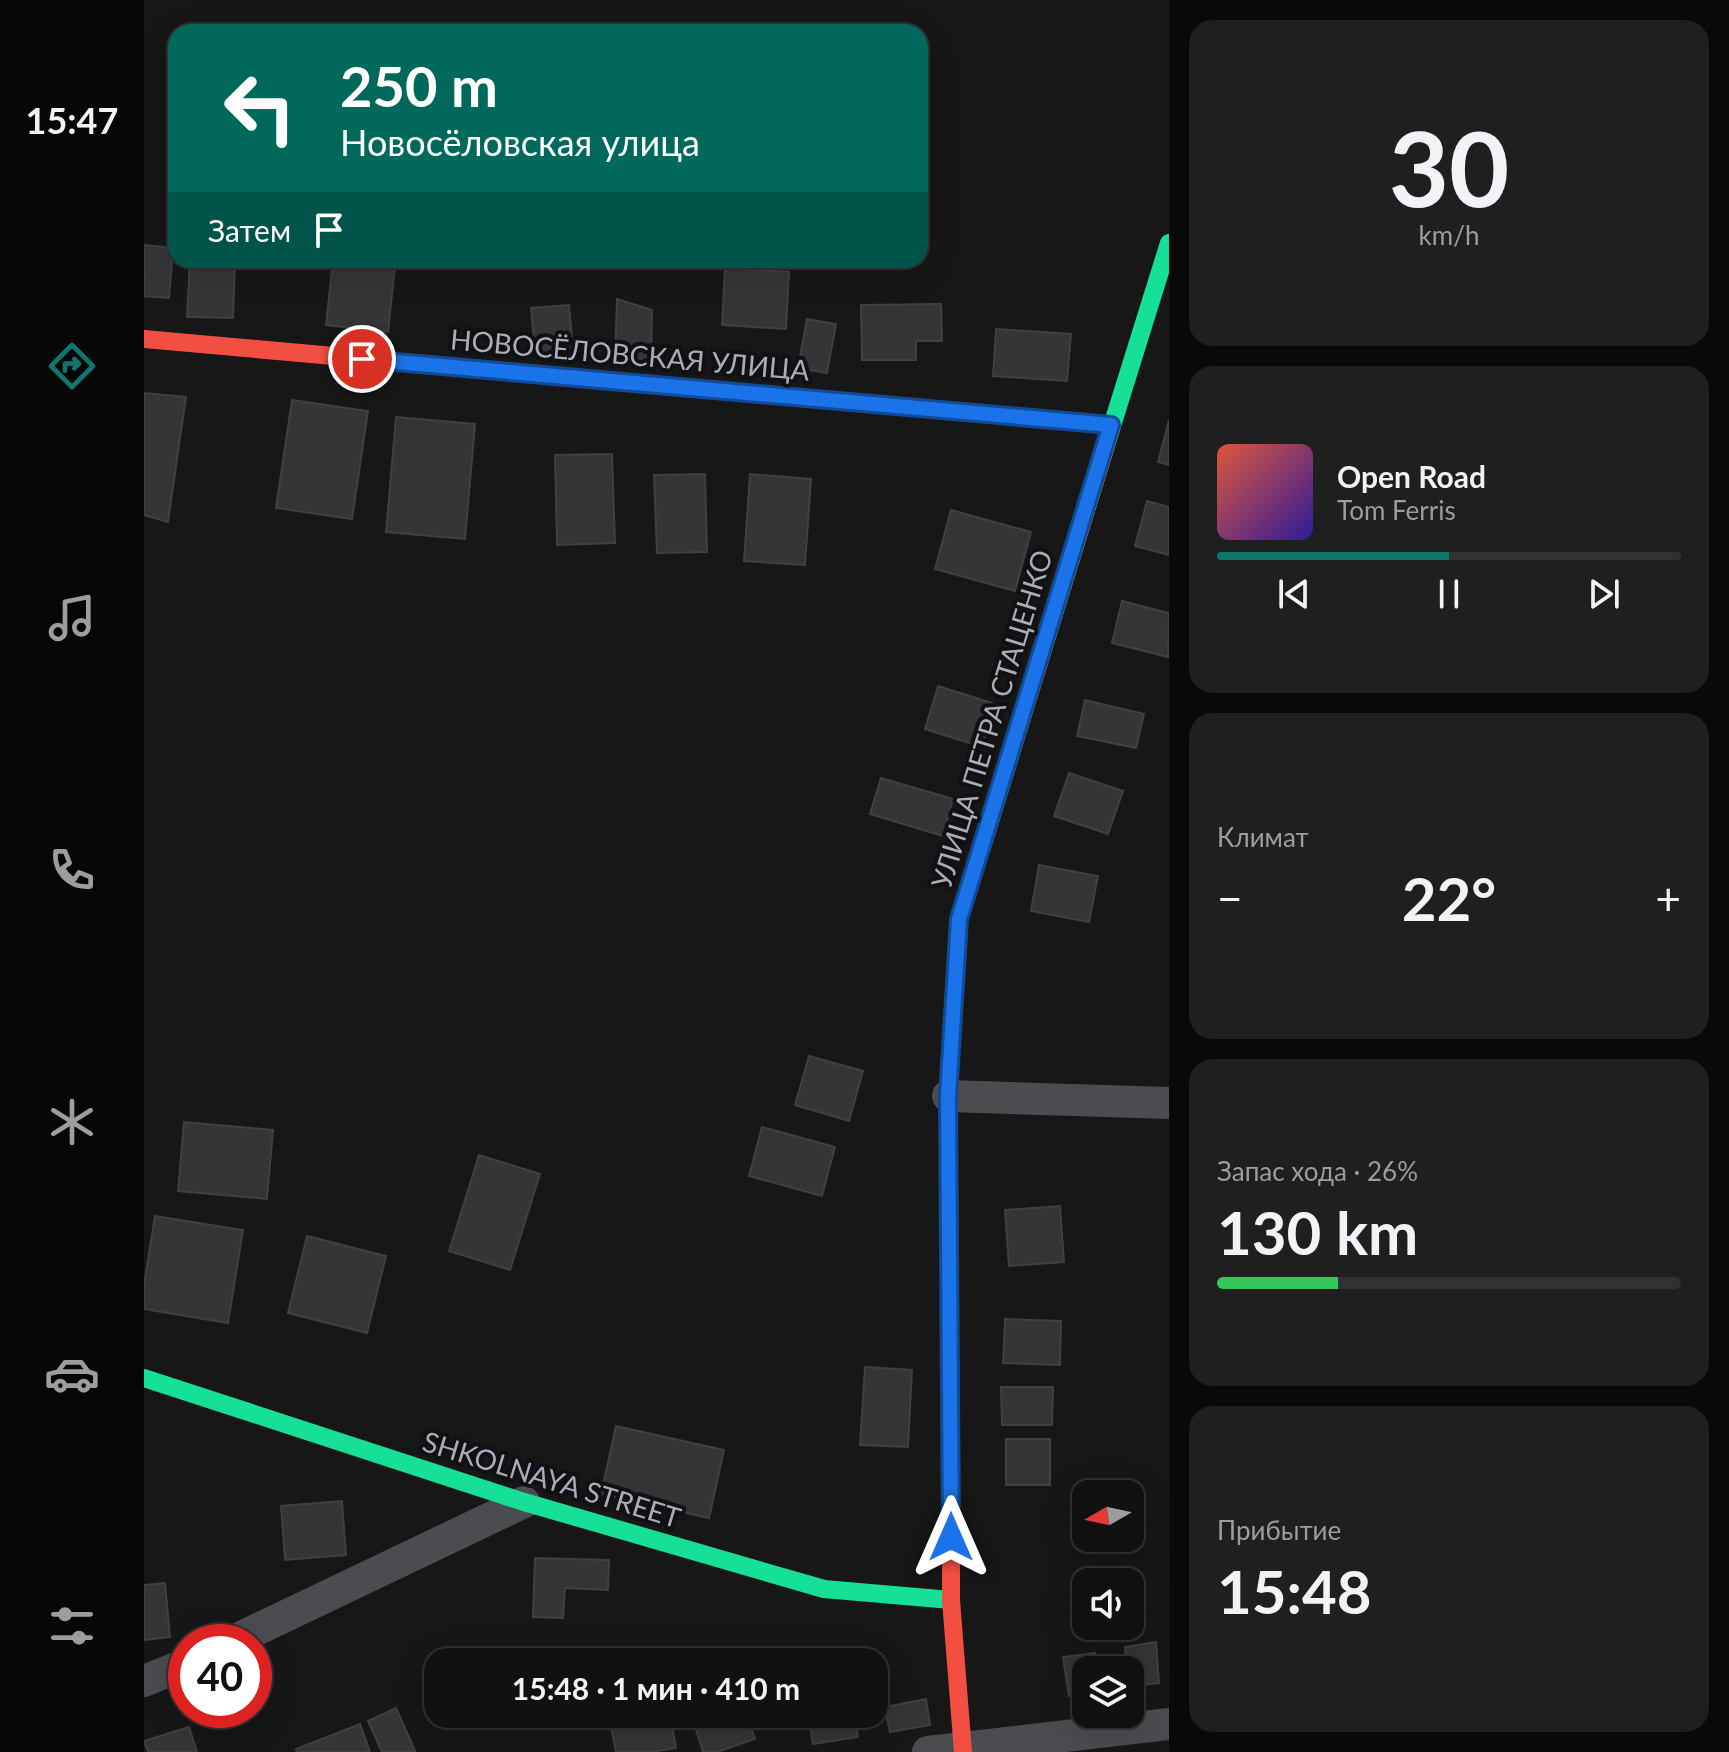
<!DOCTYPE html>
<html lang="ru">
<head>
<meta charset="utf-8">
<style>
	body { margin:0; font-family:Lato,sans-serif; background:#1e1f1f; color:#f1f3f6; height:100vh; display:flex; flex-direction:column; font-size:30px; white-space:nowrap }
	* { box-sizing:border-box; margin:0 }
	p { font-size:26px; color:#9c9d9f }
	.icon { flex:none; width:44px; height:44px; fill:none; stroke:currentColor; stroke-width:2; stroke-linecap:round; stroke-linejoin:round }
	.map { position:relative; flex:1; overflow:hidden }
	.side { display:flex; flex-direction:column; gap:20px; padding:20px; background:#090909; width:560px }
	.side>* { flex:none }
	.guide { position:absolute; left:24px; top:24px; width:760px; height:244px; border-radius:24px; box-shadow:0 8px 32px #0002,0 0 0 2px #303131; background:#00695c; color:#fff; overflow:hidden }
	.needle { width:52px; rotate:261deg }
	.tools { position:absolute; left:928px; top:1480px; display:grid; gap:16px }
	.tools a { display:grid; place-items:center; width:72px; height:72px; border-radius:16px; background:#111; box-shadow:0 8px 32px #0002,0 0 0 2px #303131; font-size:40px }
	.speed { position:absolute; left:24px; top:1624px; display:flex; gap:16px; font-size:40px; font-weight:700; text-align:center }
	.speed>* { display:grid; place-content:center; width:104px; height:104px; border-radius:50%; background:#111; box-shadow:0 8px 32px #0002,0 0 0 2px #303131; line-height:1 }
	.speed .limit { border:12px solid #d22; background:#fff; color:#111 }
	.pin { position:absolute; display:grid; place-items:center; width:68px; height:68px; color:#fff; margin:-34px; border:4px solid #fff; border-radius:50%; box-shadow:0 2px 8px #0007 }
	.me { position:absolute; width:88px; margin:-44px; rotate:0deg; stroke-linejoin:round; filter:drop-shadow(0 0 6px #0008) }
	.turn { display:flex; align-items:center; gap:28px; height:168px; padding:0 40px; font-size:36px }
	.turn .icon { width:104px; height:104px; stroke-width:2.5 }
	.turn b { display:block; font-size:56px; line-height:68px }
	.then { display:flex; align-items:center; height:76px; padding:0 40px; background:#0003; gap:16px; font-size:30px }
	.big { font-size:60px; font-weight:700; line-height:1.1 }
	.side .card { flex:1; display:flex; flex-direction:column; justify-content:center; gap:12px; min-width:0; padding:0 28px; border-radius:24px; background:#1e1f1f }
	.side .dial { align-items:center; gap:0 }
	.dial b { font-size:104px; line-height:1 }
	.song { display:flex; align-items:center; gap:24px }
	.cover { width:96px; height:96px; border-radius:12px; background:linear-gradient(135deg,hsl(10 70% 55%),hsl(250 70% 35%)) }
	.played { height:8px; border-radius:4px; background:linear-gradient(90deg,#0f766e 50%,#303131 50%) }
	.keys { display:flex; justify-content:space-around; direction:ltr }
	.heat { display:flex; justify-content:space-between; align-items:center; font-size:44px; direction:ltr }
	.charge { height:12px; border-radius:6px; background:linear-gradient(90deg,#34c759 26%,#303131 0) }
	.trip { position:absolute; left:280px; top:1648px; width:464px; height:80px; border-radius:24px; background:#111; box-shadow:0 8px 32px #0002,0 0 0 2px #303131; font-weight:700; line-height:80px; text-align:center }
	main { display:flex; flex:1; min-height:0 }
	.tabs { display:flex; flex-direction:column; width:144px; justify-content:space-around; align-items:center; background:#070707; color:#9c9d9f }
	.tabs .icon { width:56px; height:56px }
	.tabs .current { color:#0f766e }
	.tabs b { font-size:36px; color:#f1f3f6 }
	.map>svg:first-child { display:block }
</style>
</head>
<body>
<main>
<nav class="tabs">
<b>15:47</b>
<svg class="icon current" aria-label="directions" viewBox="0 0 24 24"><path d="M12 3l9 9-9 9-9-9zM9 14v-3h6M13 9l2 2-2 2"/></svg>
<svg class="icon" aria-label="music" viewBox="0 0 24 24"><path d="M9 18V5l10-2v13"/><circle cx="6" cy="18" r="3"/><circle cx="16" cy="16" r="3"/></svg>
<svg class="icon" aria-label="phone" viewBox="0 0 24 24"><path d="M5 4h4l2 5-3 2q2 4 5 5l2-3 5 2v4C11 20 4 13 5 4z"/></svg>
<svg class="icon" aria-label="climate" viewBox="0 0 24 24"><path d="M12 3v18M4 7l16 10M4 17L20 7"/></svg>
<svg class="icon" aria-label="car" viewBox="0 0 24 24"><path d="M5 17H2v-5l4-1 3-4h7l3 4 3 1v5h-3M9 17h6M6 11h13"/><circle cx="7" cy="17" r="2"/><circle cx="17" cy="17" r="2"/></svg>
<svg class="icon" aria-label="filters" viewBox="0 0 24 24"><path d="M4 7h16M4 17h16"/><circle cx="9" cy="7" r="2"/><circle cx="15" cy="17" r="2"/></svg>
</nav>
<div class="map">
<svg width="1025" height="1752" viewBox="0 0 1025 1752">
	<rect width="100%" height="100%" fill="#171717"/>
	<path fill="#343537" stroke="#3f4043" stroke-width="2" d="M0,245L29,248L25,298L0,296Z
		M46,260H91L89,318L43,317Z
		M189,260L251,266L244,332L182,325Z
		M581,268L645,272L642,329L578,325Z
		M473,299L508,310L507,359L471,358Z
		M797,304L798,341H772V360H718L717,305Z
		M425,305L429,350L391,353L387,308Z
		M663,319L692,324L683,373L654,368Z
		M852,329L927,334L923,381L849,376Z
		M0,393L42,397L24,522L0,515Z
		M148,400L224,411L208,519L132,508Z
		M252,417L331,424L321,539L242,532Z
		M1025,420V465L1014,462Z
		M468,454L471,543L413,545L411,455Z
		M561,474L563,552L513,553L510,475Z
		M606,474L667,479L661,565L600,561Z
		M1003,501L1025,507V555L991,546Z
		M807,510L887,532L871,591L791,569Z
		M978,601L1025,613L1024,657L968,643Z
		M794,686L851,704L838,747L781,729Z
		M941,700L1000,714L992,748L933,736Z
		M925,773L979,791L964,834L910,816Z
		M737,778L809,799L799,836L726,814Z
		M895,865L954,876L945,922L887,911Z
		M665,1056L719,1071L705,1121L651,1105Z
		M40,1122L129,1130L123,1199L34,1191Z
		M618,1127L691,1147L678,1196L605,1176Z
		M335,1155L396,1174L366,1270L305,1251Z
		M916,1206L920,1262L865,1266L861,1210Z
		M11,1216L99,1230L84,1323L0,1309V1285Z
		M163,1236L242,1256L223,1333L144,1313Z
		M861,1319L917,1321L916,1365L859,1363Z
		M721,1367L768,1370L764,1447L716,1445Z
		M857,1387H909L908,1425H858Z
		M472,1426L580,1450L565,1518L457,1494Z
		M862,1439H906V1485H862Z
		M198,1501L202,1555L141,1560L137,1506Z
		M391,1558L465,1560L464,1590L421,1588L419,1618L389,1617Z
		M21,1583L26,1637L0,1640V1585Z
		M1012,1642L1015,1683L986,1686V1670H983L981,1647Z
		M951,1653L953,1670H942V1694L925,1696L919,1657Z
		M782,1699L786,1725L746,1732L741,1707Z
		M252,1708L271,1751L268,1752H238L224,1721Z
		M508,1714H526L532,1748L507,1752H472L466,1722Z
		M547,1714H602L611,1739L573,1752H559Z
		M694,1714H710L714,1737L669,1744L665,1718Z
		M216,1724L226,1752H153L152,1749Z
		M45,1727L53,1752H4L0,1741Z"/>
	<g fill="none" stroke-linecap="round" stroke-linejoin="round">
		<path stroke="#4b4c50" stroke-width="32" d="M804,1096L1025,1103
			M87,1642L380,1502
			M0,1681L42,1664
			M784,1752L1025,1724"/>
		<path stroke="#16e098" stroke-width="18" d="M629,395L967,425
			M967,429L1025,243
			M0,1378L380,1502L680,1589L807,1600
			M807,1529L804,1096L815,919L838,847"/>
		<path stroke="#ffcf43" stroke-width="18" d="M324,368L629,395
			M838,847L967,429"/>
		<path stroke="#f24e42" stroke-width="18" d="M0,339L324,368
			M807,1529V1600L819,1752"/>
	</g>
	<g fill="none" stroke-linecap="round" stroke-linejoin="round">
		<g stroke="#114b97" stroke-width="20">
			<path id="route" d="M218,359L967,425L815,919L804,1096L807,1537"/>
		</g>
		<use href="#route" stroke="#1a73e8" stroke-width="14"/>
	</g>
	<g text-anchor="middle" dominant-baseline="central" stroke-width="8" stroke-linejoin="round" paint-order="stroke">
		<g font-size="28" fill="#a8adb8" stroke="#111113">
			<text transform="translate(486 354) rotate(5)">НОВОСЁЛОВСКАЯ УЛИЦА</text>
			<text transform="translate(847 719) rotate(-73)">УЛИЦА ПЕТРА СТАЦЕНКО</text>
			<text transform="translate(408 1479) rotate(17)">SHKOLNAYA STREET</text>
		</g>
	</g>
</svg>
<div class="tools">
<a><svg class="needle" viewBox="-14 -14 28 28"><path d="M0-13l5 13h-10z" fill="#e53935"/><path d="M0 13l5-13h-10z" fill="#9c9d9f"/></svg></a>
<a><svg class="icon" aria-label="sound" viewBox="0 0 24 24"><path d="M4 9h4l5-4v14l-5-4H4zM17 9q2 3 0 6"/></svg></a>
<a><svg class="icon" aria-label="layers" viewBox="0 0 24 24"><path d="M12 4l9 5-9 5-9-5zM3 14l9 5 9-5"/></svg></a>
</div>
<div class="speed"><div class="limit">40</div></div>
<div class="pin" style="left:218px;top:359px;background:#d93025"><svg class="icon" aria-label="arrive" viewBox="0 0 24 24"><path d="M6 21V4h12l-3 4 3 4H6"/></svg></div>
<svg class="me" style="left:807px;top:1537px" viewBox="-20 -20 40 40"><path d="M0-17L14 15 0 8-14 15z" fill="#1a73e8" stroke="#fff" stroke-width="4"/></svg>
<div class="trip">15:48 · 1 мин · 410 m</div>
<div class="guide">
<div class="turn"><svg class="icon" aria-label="left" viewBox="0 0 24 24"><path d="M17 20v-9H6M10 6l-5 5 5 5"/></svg><div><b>250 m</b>Новосёловская улица</div></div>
<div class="then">Затем<svg class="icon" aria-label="arrive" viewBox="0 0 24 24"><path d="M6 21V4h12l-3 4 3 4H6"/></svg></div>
</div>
</div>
<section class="side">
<div class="card dial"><b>30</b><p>km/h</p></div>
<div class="card">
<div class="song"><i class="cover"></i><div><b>Open Road</b><p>Tom Ferris</p></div></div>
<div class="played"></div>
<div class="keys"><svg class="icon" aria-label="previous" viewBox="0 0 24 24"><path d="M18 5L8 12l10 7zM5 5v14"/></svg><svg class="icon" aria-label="pause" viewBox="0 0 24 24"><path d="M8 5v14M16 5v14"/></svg><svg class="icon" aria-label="next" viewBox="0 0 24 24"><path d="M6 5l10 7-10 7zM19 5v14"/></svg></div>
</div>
<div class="card"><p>Климат</p>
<div class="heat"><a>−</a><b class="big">22°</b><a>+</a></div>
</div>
<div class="card"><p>Запас хода · 26%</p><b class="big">130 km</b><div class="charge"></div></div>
<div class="card"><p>Прибытие</p><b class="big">15:48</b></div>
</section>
</main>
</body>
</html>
